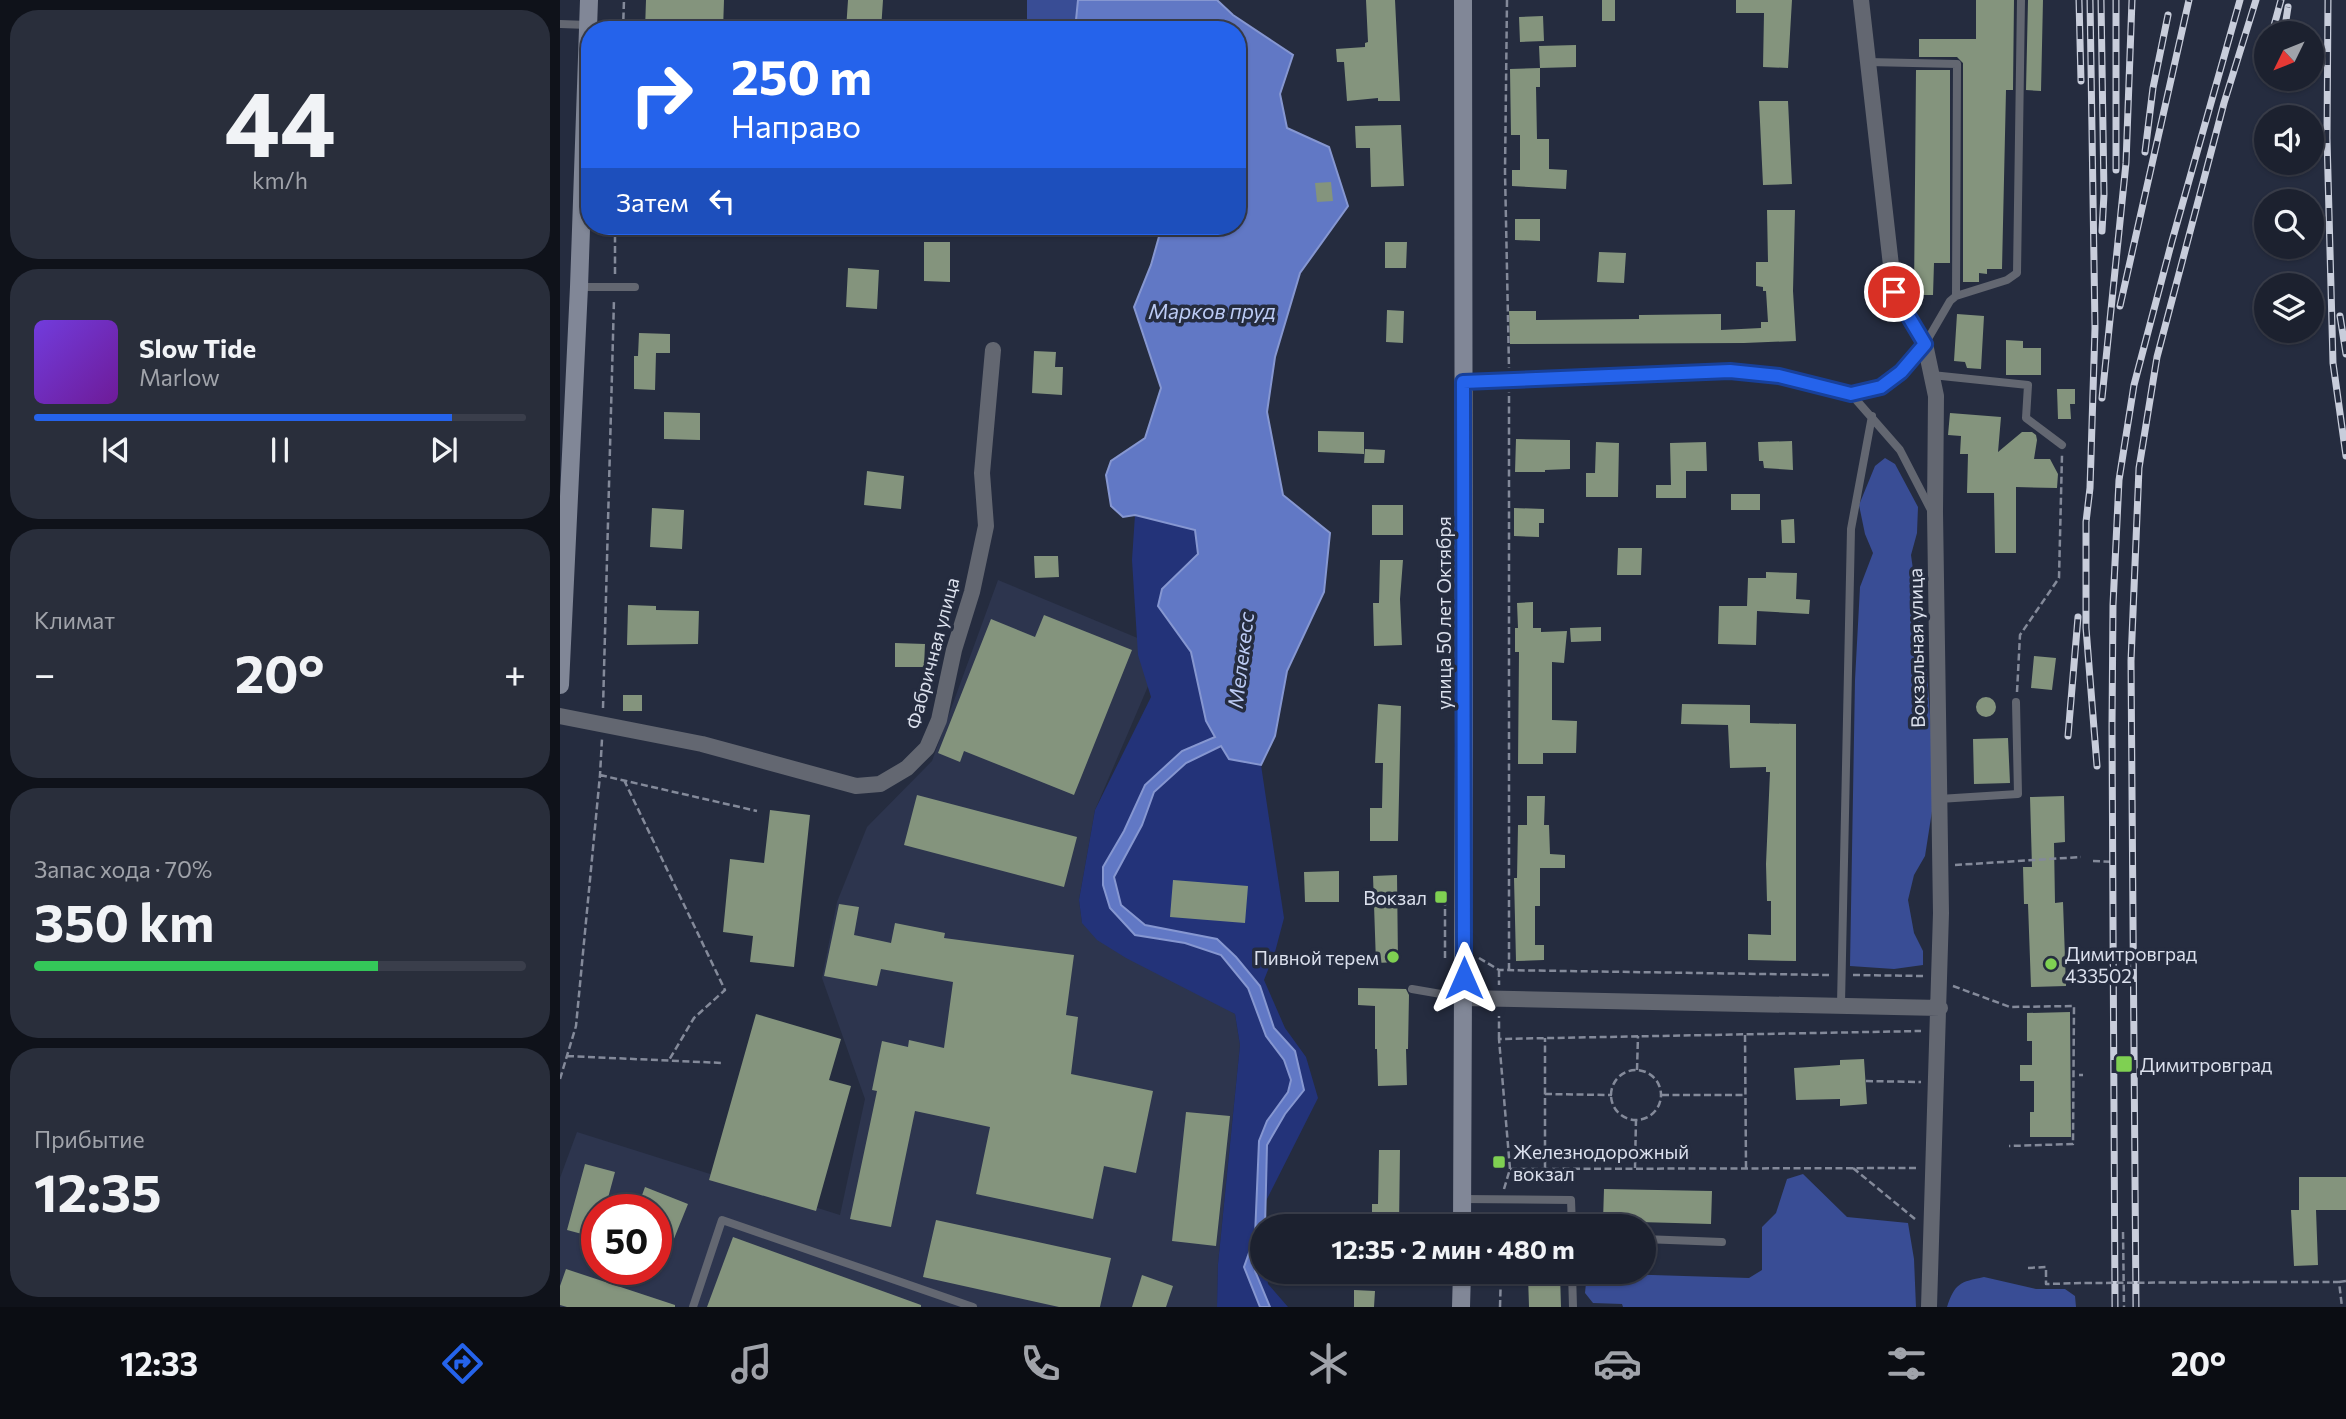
<!DOCTYPE html>
<html lang="ru">
<head>
<meta charset="utf-8">
<style>
	body { margin:0; font-family:Commissioner,sans-serif; background:#292e3b; color:#f1f3f6; height:100vh; display:flex; flex-direction:column; font-size:26px; white-space:nowrap }
	* { box-sizing:border-box; margin:0 }
	p { font-size:23px; color:#a0a3aa }
	.icon { flex:none; width:38px; height:38px; fill:none; stroke:currentColor; stroke-width:2; stroke-linecap:round; stroke-linejoin:round }
	.map { position:relative; flex:1; overflow:hidden }
	.panel { display:flex; flex-direction:column; gap:10px; padding:10px; background:#0f121a; width:560px }
	.panel>* { flex:none }
	.banner { position:absolute; left:21px; top:21px; width:665px; height:214px; border-radius:28px; box-shadow:0 2px 5px #0004,0 0 0 2px #3a3e4b; background:#2563eb; color:#fff; overflow:hidden }
	.needle { width:46px; rotate:227deg }
	.fabs { position:absolute; left:1694px; top:21px; display:grid; gap:14px }
	.fabs a { display:grid; place-items:center; width:70px; height:70px; border-radius:50%; background:#1c212f; box-shadow:0 2px 5px #0004,0 0 0 2px #3a3e4b; font-size:35px }
	.speed { position:absolute; left:21px; top:1194px; display:flex; gap:14px; font-size:35px; font-weight:700; text-align:center }
	.speed>* { display:grid; place-content:center; width:91px; height:91px; border-radius:50%; background:#1c212f; box-shadow:0 2px 5px #0004,0 0 0 2px #3a3e4b; line-height:1 }
	.speed .limit { border:10px solid #d22; background:#fff; color:#111 }
	.pin { position:absolute; display:grid; place-items:center; width:60px; height:60px; color:#fff; margin:-30px; border:4px solid #fff; border-radius:50%; box-shadow:0 2px 7px #0007 }
	.me { position:absolute; width:77px; margin:-38px; rotate:0deg; stroke-linejoin:round; filter:drop-shadow(0 0 5px #0008) }
	.turn { display:flex; align-items:center; gap:24px; height:147px; padding:0 35px; font-size:32px }
	.turn .icon { width:91px; height:91px; stroke-width:2.5 }
	.turn b { display:block; font-size:49px; line-height:60px }
	.then { display:flex; align-items:center; height:66px; padding:0 35px; background:#0003; gap:14px; font-size:26px }
	.big { font-size:52px; font-weight:700; line-height:1.1 }
	.panel .tile { flex:1; display:flex; flex-direction:column; justify-content:center; gap:10px; min-width:0; padding:0 24px; border-radius:28px; background:#292e3b }
	.panel .dial { align-items:center; gap:0 }
	.dial b { font-size:91px; line-height:1 }
	.song { display:flex; align-items:center; gap:21px }
	.cover { width:84px; height:84px; border-radius:10px; background:linear-gradient(135deg,hsl(260 70% 55%),hsl(280 70% 35%)) }
	.played { height:7px; border-radius:4px; background:linear-gradient(90deg,#2563eb 85%,#3a3e4b 85%) }
	.keys { display:flex; justify-content:space-around; direction:ltr }
	.heat { display:flex; justify-content:space-between; align-items:center; font-size:38px; direction:ltr }
	.charge { height:10px; border-radius:5px; background:linear-gradient(90deg,#34c759 70%,#3a3e4b 0) }
	.trip { position:absolute; left:690px; top:1214px; width:406px; height:70px; border-radius:35px; background:#1c212f; box-shadow:0 2px 5px #0004,0 0 0 2px #3a3e4b; font-weight:700; line-height:70px; text-align:center }
	.menu { display:flex; height:112px; justify-content:space-around; align-items:center; background:#0b0d13; color:#a0a3aa }
	.menu .icon { width:49px; height:49px }
	.menu .selected { color:#2563eb }
	.menu b { font-size:32px; color:#f1f3f6 }
	main { display:flex; flex:1; min-height:0 }
	.map>svg:first-child { display:block }
</style>
</head>
<body>
<main>
<section class="panel">
<div class="tile dial"><b>44</b><p>km/h</p></div>
<div class="tile">
<div class="song"><i class="cover"></i><div><b>Slow Tide</b><p>Marlow</p></div></div>
<div class="played"></div>
<div class="keys"><svg class="icon" aria-label="previous" viewBox="0 0 24 24"><path d="M18 5L8 12l10 7zM5 5v14"/></svg><svg class="icon" aria-label="pause" viewBox="0 0 24 24"><path d="M8 5v14M16 5v14"/></svg><svg class="icon" aria-label="next" viewBox="0 0 24 24"><path d="M6 5l10 7-10 7zM19 5v14"/></svg></div>
</div>
<div class="tile"><p>Климат</p>
<div class="heat"><a>−</a><b class="big">20°</b><a>+</a></div>
</div>
<div class="tile"><p>Запас хода · 70%</p><b class="big">350 km</b><div class="charge"></div></div>
<div class="tile"><p>Прибытие</p><b class="big">12:35</b></div>
</section>
<div class="map">
<svg width="1786" height="1307" viewBox="0 0 1786 1307">
	<rect width="100%" height="100%" fill="#252c3f"/>
	<path fill="#2d354e" fill-rule="evenodd" d="M438,580L604,649L535,810L519,900L522,922L675,1014L680,1045L658,1264L657,1307H0V1178L17,1132L280,1215L305,1099L262,978L277,902L307,827L372,761ZM37,1209H96V1269H37Z"/>
	<path fill="#233379" d="M575,515L635,530L638,554L602,589L598,606L631,652L646,721L669,759L701,765L724,918L715,952L704,980L725,1028L746,1057L758,1098L706,1201L705,1227H702V1272H707L708,1284L728,1307H657L658,1264L680,1045L675,1014L566,958L537,940L522,923L519,900L535,810L591,697L578,655L572,560Z"/>
	<path fill="#394d95" d="M467,0H518L515,30H467Z
		M1325,458L1335,464L1358,507L1357,533L1351,555L1367,671L1375,792L1365,856L1354,875L1348,900L1354,933L1363,951V965L1334,969L1290,966L1295,680L1300,587L1313,553L1305,534L1299,505L1315,466Z
		M1243,1174L1287,1217L1348,1223L1354,1259L1356,1307H1063L1062,1304L1033,1303L1025,1293L1027,1273L1189,1278L1202,1270V1227L1216,1213L1227,1179Z
		M1424,1277L1476,1289H1505L1515,1296L1516,1307H1387C1395,1283 1400,1282 1424,1277Z"/>
	<path fill="#6178c5" stroke="#8697d1" stroke-width="2" d="M518,0H657L673,15L733,55L720,94L727,128L769,147L788,206L740,273L715,357L707,412L723,495L770,533L764,592L727,671L715,736L701,765L669,759L661,746L626,763L594,792L582,825L554,877L561,905L585,925L657,939L676,957L700,986L714,1028L735,1051L744,1090L725,1114L707,1145L705,1227H702V1249L695,1271L710,1307H700L684,1267L695,1236L699,1141L707,1121L728,1092L731,1080L724,1060L706,1036L688,988L661,955L625,943L575,935L550,908L543,885V867L564,831L585,785L622,751L655,737L646,721L631,652L598,606L602,589L638,554L635,530L575,515L563,517L551,506L546,475L551,461L585,438L601,388L574,307L591,265L602,226H677V30H515Z"/>
	<path fill="#84947d" d="M86,0H164L163,30H85Z
		M288,0H323L321,30H286Z
		M806,0H835L840,101H818V98L787,101L784,62H777L776,49L805,47V43L808,42Z
		M1042,0H1055V21H1042Z
		M1176,0H1232L1228,68L1203,67L1204,13H1176Z
		M1416,0H1454L1453,90H1446L1442,269H1427V274L1419,273V282H1403V63L1397,57H1359V39H1416Z
		M1468,0H1483L1481,91L1466,90Z
		M983,16L984,41L960,42L959,17Z
		M1016,45V67L980,68L979,46Z
		M980,68V87H976L977,139H989V169L1007,170L1006,189L952,186V170H960V135H951L950,69Z
		M1356,70H1390V263H1374L1373,295H1354Z
		M1199,101H1228L1232,184L1203,185Z
		M841,125L844,186L811,187L810,148H796L795,126Z
		M771,182L773,201L757,202L755,183Z
		M1207,210H1235L1233,291L1236,341L1184,343L950,344L949,311H976V320L1079,319V315L1161,314V330L1201,328V322H1208L1206,291H1203V287L1196,286V262H1208Z
		M955,219H980V241L955,240Z
		M364,242H390V282L364,281Z
		M825,242H847L846,268H825Z
		M1039,252L1066,253L1064,283L1037,282Z
		M288,268L319,270L317,309L286,307Z
		M827,310L844,311L843,343L826,342Z
		M1397,314L1424,316L1421,369L1407,368L1405,362L1394,361Z
		M79,333L110,334V353H96L95,390L74,389V356H78Z
		M1446,340L1463,341V348H1481V375H1446Z
		M474,351L496,352L495,367H503L502,395L472,393Z
		M1497,389H1515V404H1510L1511,419H1498Z
		M104,412L140,413V440L104,439Z
		M1390,413L1441,417L1438,452L1462,432H1472L1476,435L1477,440L1474,459H1490L1498,474L1497,488L1456,487V553H1435L1434,493H1407L1408,454H1400L1401,436L1388,435Z
		M758,431L804,432V454L758,452Z
		M956,439L1010,440V469L985,470V472H955Z
		M1232,441L1233,470L1204,468L1203,461H1199L1198,442Z
		M1036,442L1059,443L1058,497H1026V473H1035Z
		M1146,442L1147,471H1126V498H1096V485H1111L1110,443Z
		M805,449L825,450L824,463H804Z
		M307,471L344,476L341,509L304,505Z
		M1171,494H1200V510H1171Z
		M812,505H843V535H812Z
		M92,508L124,510L122,549L90,547Z
		M954,508L984,509V523H979V537L954,536Z
		M1234,519L1235,543H1222L1221,520Z
		M1058,548H1082L1081,575H1057Z
		M474,556H498L499,577L475,578Z
		M820,560H843L840,599L842,645L814,646L813,603H819Z
		M1206,572L1237,573L1236,599L1250,600L1249,614L1197,611L1196,645L1158,644L1159,606H1187L1188,578H1206Z
		M973,602V628H981V632L1007,631L1004,663L992,662V720L1017,721L1016,753H983V764H958L959,652H955V628H958L957,603Z
		M68,605L96,606V610L139,611L138,644L67,645Z
		M484,615L572,650L514,795L404,751L400,762L378,753L431,619L475,637Z
		M1041,627V641L1011,642L1010,628Z
		M335,643L365,644L364,667H335Z
		M1474,656L1496,658L1492,690L1471,688Z
		M63,695H82V711H63Z
		M1416 707a10 10 0 1 1 20 0a10 10 0 1 1-20 0Z
		M818,704L841,706L838,841H810V808H822L823,763H815Z
		M1122,704L1190,705V723L1236,724V961L1188,960V934L1211,935V901H1207L1206,864L1210,772H1206V767L1170,768L1168,725L1121,724Z
		M1448,738L1450,783L1414,784L1413,739Z
		M357,795L517,837L504,887L344,845Z
		M967,796H985L984,825H989L990,854L1005,855V868H980V906H975V945H984V960L956,961L954,878H957L958,825H967Z
		M1504,796L1505,842L1494,843L1495,903L1503,902L1506,986L1471,987L1468,904H1464L1463,867H1472L1470,797Z
		M210,810L250,815L234,967L190,962L193,936L163,932L170,859L204,863Z
		M779,871V902H745L744,872Z
		M837,875L838,962L816,963L813,876Z
		M613,880L688,886L685,923L610,917Z
		M279,904L299,907L294,935L331,943L335,923L385,933L384,938L514,955L506,1015L518,1017L511,1074L593,1091L576,1173L544,1166L533,1219L416,1194L430,1127L355,1111L331,1227L290,1219L317,1091L312,1090L322,1041L348,1047L349,1040L384,1048L393,982L321,969L317,986L264,976Z
		M798,988L846,989L849,995L848,1049H846L847,1085L818,1086L817,1049H815V1006L798,1005Z
		M1510,1012L1511,1137H1470V1112H1474V1081H1460V1065H1472V1041H1467V1013Z
		M196,1014L281,1039L269,1080L291,1086L256,1211L149,1180Z
		M1304,1059L1307,1104L1280,1106V1099L1236,1100L1234,1068L1280,1065V1060Z
		M626,1112L670,1116L656,1246L612,1241Z
		M819,1150H840L839,1226L812,1225V1204H818Z
		M25,1164L55,1172L45,1209H37V1238L7,1230Z
		M1739,1177H1786V1210H1756L1758,1265L1734,1266L1731,1210H1739Z
		M85,1187L128,1204L107,1256L96,1252V1209H77Z
		M1044,1189L1152,1191L1151,1224L1043,1221Z
		M376,1220L551,1258L540,1307H499L363,1277Z
		M173,1237L361,1305V1307H147Z
		M6,1269L115,1305V1307H7L0,1305V1286Z
		M582,1275L613,1286L606,1307H572Z
		M1000,1275L1001,1307H969L968,1276Z
		M794,1290L815,1291L814,1307H794Z"/>
	<g fill="none" stroke-linecap="round" stroke-linejoin="round">
		<path stroke="#848a9a" stroke-width="2.5" stroke-dasharray="7 3.5" stroke-linecap="butt" d="M947,0L945,172L949,368
			M63,30L64,0
			M55,274V226
			M1457,692L1460,635L1499,578L1502,455
			M43,708L54,299
			M40,775L197,811
			M64,780L165,990L134,1018L109,1060
			M1533,861L1555,862
			M1395,865L1521,857
			M885,958V892
			M919,958L939,970L1269,975
			M939,970V985
			M949,970V392
			M1293,975L1363,976
			M1393,986L1450,1007L1514,1006L1513,1144L1449,1146
			M1185,1035L1186,1168
			M939,1039V1016
			M7,1056L163,1063
			M1077,1070L1078,1036
			M1051 1095a25 25 0 1 1 50 0a25 25 0 1 1-50 0Z
			M1519,1075H1523
			M0,1079L16,1026L40,775L42,739
			M1306,1081L1361,1082
			M985,1094L1052,1095
			M1102,1095H1186
			M985,1168V1038
			M1075,1168L1076,1119
			M1293,1168L1355,1219
			M950,1169L1356,1168
			M944,1189L950,1169L939,1039L1361,1031
			M941,1227V1213
			M1563,1232L1564,1307
			M1468,1268L1486,1267V1284L1525,1283
			M1710,1282H1779L1782,1307
			M1779,1282L1786,1281
			M940,1307L941,1272"/>
		<path stroke="#636771" stroke-width="8" d="M0,24L28,25
			M1308,62L1397,64L1396,296
			M19,287H75
			M1372,375L1468,385L1466,418L1502,445
			M904,381L1170,371L1219,376L1291,394L1321,387L1341,372L1365,344L1390,301L1396,296L1447,280L1457,273L1461,0
			M1291,394L1340,450L1372,512
			M1379,799L1458,794L1456,702
			M852,989L904,998
			M1281,1004L1291,529L1312,416
			M902,1199L1011,1200L1012,1227
			M1083,1239L1162,1242
			M1012,1272L1013,1307
			M847,1275L902,1276
			M133,1307L162,1220L413,1307"/>
		<path stroke="#636771" stroke-width="16" d="M1301,0L1334,292L1365,344L1376,396L1375,512L1381,913L1369,1307
			M0,716L142,744L296,786L320,784L347,768L367,748L379,720L394,650L412,592L426,526L422,473L433,350
			M904,998L1380,1008"/>
		<path stroke="#818797" stroke-width="18" d="M0,685L19,287L29,0
			M902,1227L904,744L903,0
			M901,1307L902,1272"/>
		<g stroke="#c8cddb" stroke-width="7">
			<path id="rail" d="M1519,0L1521,81
				M1530,0L1535,328L1530,488L1526,522V628L1537,766
				M1541,0L1544,194L1542,231
				M1556,0V170
				M1768,0L1767,138L1773,363L1786,456
				M1712,33L1721,0
				M1724,33L1728,7
				M1585,152L1593,88L1608,15
				M1560,306L1629,0
				M1780,316L1786,354
				M1542,398L1566,163L1572,0
				M1508,736L1518,617
				M1555,1307L1552,726L1553,605L1559,480L1574,385L1612,241L1680,0
				M1576,1307L1571,661L1579,468L1597,357L1664,103L1696,0"/>
		</g>
		<use href="#rail" stroke="#252c3f" stroke-width="4.5" stroke-dasharray="13" stroke-linecap="butt"/>
		<path stroke="#848a9a" stroke-width="2.5" stroke-dasharray="7 3.5" stroke-linecap="butt" d="M1525,1283L1710,1282"/>
	</g>
	<g fill="none" stroke-linecap="round" stroke-linejoin="round">
		<g stroke="#184099" stroke-width="18">
			<path id="route" d="M904,978L903,382L1170,371L1219,376L1291,394L1321,387L1341,372L1365,344L1334,292"/>
		</g>
		<use href="#route" stroke="#2563eb" stroke-width="12"/>
	</g>
	<g fill="#7fd052" stroke="#252c3f" stroke-width="2.5">
		<rect x="874" y="890" width="14" height="14" rx="3.5"/>
		<circle cx="833" cy="957" r="7"/>
		<circle cx="1491" cy="964" r="7"/>
		<rect x="1555" y="1055" width="18" height="18" rx="3.5"/>
		<rect x="932" y="1155" width="14" height="14" rx="3.5"/>
	</g>
	<g text-anchor="middle" dominant-baseline="central" stroke-width="7" stroke-linejoin="round" paint-order="stroke">
		<g font-size="19" fill="#dbe0ed" stroke="#252c3f">
			<text transform="translate(883 613) rotate(-90)">улица 50 лет Октября</text>
			<text transform="translate(1356 648) rotate(-91)">Вокзальная улица</text>
			<text transform="translate(372 653) rotate(-75)">Фабричная улица</text>
		</g>
		<g font-size="19" fill="#dbe0ed" stroke="#252c3f" text-anchor="start">
			<text x="867" y="897" text-anchor="end">Вокзал</text>
			<text x="1505" y="953">Димитровград<tspan x="1505" dy="22">433502</tspan></text>
			<text x="819" y="957" text-anchor="end">Пивной терем</text>
			<text x="1580" y="1064">Димитровград</text>
			<text x="953" y="1151">Железнодорожный<tspan x="953" dy="22">вокзал</tspan></text>
		</g>
		<g font-size="21" font-style="italic" fill="#bccbf4" stroke="#252c3f">
			<text x="652" y="310">Марков пруд</text>
			<text transform="translate(680 660) rotate(-83)">Мелекесс</text>
		</g>
	</g>
</svg>
<div class="fabs">
<a><svg class="needle" viewBox="-14 -14 28 28"><path d="M0-13l5 13h-10z" fill="#e53935"/><path d="M0 13l5-13h-10z" fill="#a0a3aa"/></svg></a>
<a><svg class="icon" aria-label="sound" viewBox="0 0 24 24"><path d="M4 9h4l5-4v14l-5-4H4zM17 9q2 3 0 6"/></svg></a>
<a><svg class="icon" aria-label="search" viewBox="0 0 24 24"><circle cx="10" cy="10" r="6"/><path d="M15 15l6 6"/></svg></a>
<a><svg class="icon" aria-label="layers" viewBox="0 0 24 24"><path d="M12 4l9 5-9 5-9-5zM3 14l9 5 9-5"/></svg></a>
</div>
<div class="speed"><div class="limit">50</div></div>
<div class="pin" style="left:1334px;top:292px;background:#d93025"><svg class="icon" aria-label="arrive" viewBox="0 0 24 24"><path d="M6 21V4h12l-3 4 3 4H6"/></svg></div>
<svg class="me" style="left:904px;top:978px" viewBox="-20 -20 40 40"><path d="M0-17L14 15 0 8-14 15z" fill="#2563eb" stroke="#fff" stroke-width="4"/></svg>
<div class="trip">12:35 · 2 мин · 480 m</div>
<div class="banner">
<div class="turn"><svg class="icon" aria-label="right" viewBox="0 0 24 24"><path d="M7 20v-9h11M14 6l5 5-5 5"/></svg><div><b>250 m</b>Направо</div></div>
<div class="then">Затем<svg class="icon" aria-label="left" viewBox="0 0 24 24"><path d="M17 20v-9H6M10 6l-5 5 5 5"/></svg></div>
</div>
</div>
</main>
<nav class="menu">
<b>12:33</b>
<svg class="icon selected" aria-label="directions" viewBox="0 0 24 24"><path d="M12 3l9 9-9 9-9-9zM9 14v-3h6M13 9l2 2-2 2"/></svg>
<svg class="icon" aria-label="music" viewBox="0 0 24 24"><path d="M9 18V5l10-2v13"/><circle cx="6" cy="18" r="3"/><circle cx="16" cy="16" r="3"/></svg>
<svg class="icon" aria-label="phone" viewBox="0 0 24 24"><path d="M5 4h4l2 5-3 2q2 4 5 5l2-3 5 2v4C11 20 4 13 5 4z"/></svg>
<svg class="icon" aria-label="climate" viewBox="0 0 24 24"><path d="M12 3v18M4 7l16 10M4 17L20 7"/></svg>
<svg class="icon" aria-label="car" viewBox="0 0 24 24"><path d="M5 17H2v-5l4-1 3-4h7l3 4 3 1v5h-3M9 17h6M6 11h13"/><circle cx="7" cy="17" r="2"/><circle cx="17" cy="17" r="2"/></svg>
<svg class="icon" aria-label="filters" viewBox="0 0 24 24"><path d="M4 7h16M4 17h16"/><circle cx="9" cy="7" r="2"/><circle cx="15" cy="17" r="2"/></svg>
<b>20°</b>
</nav>
</body>
</html>
